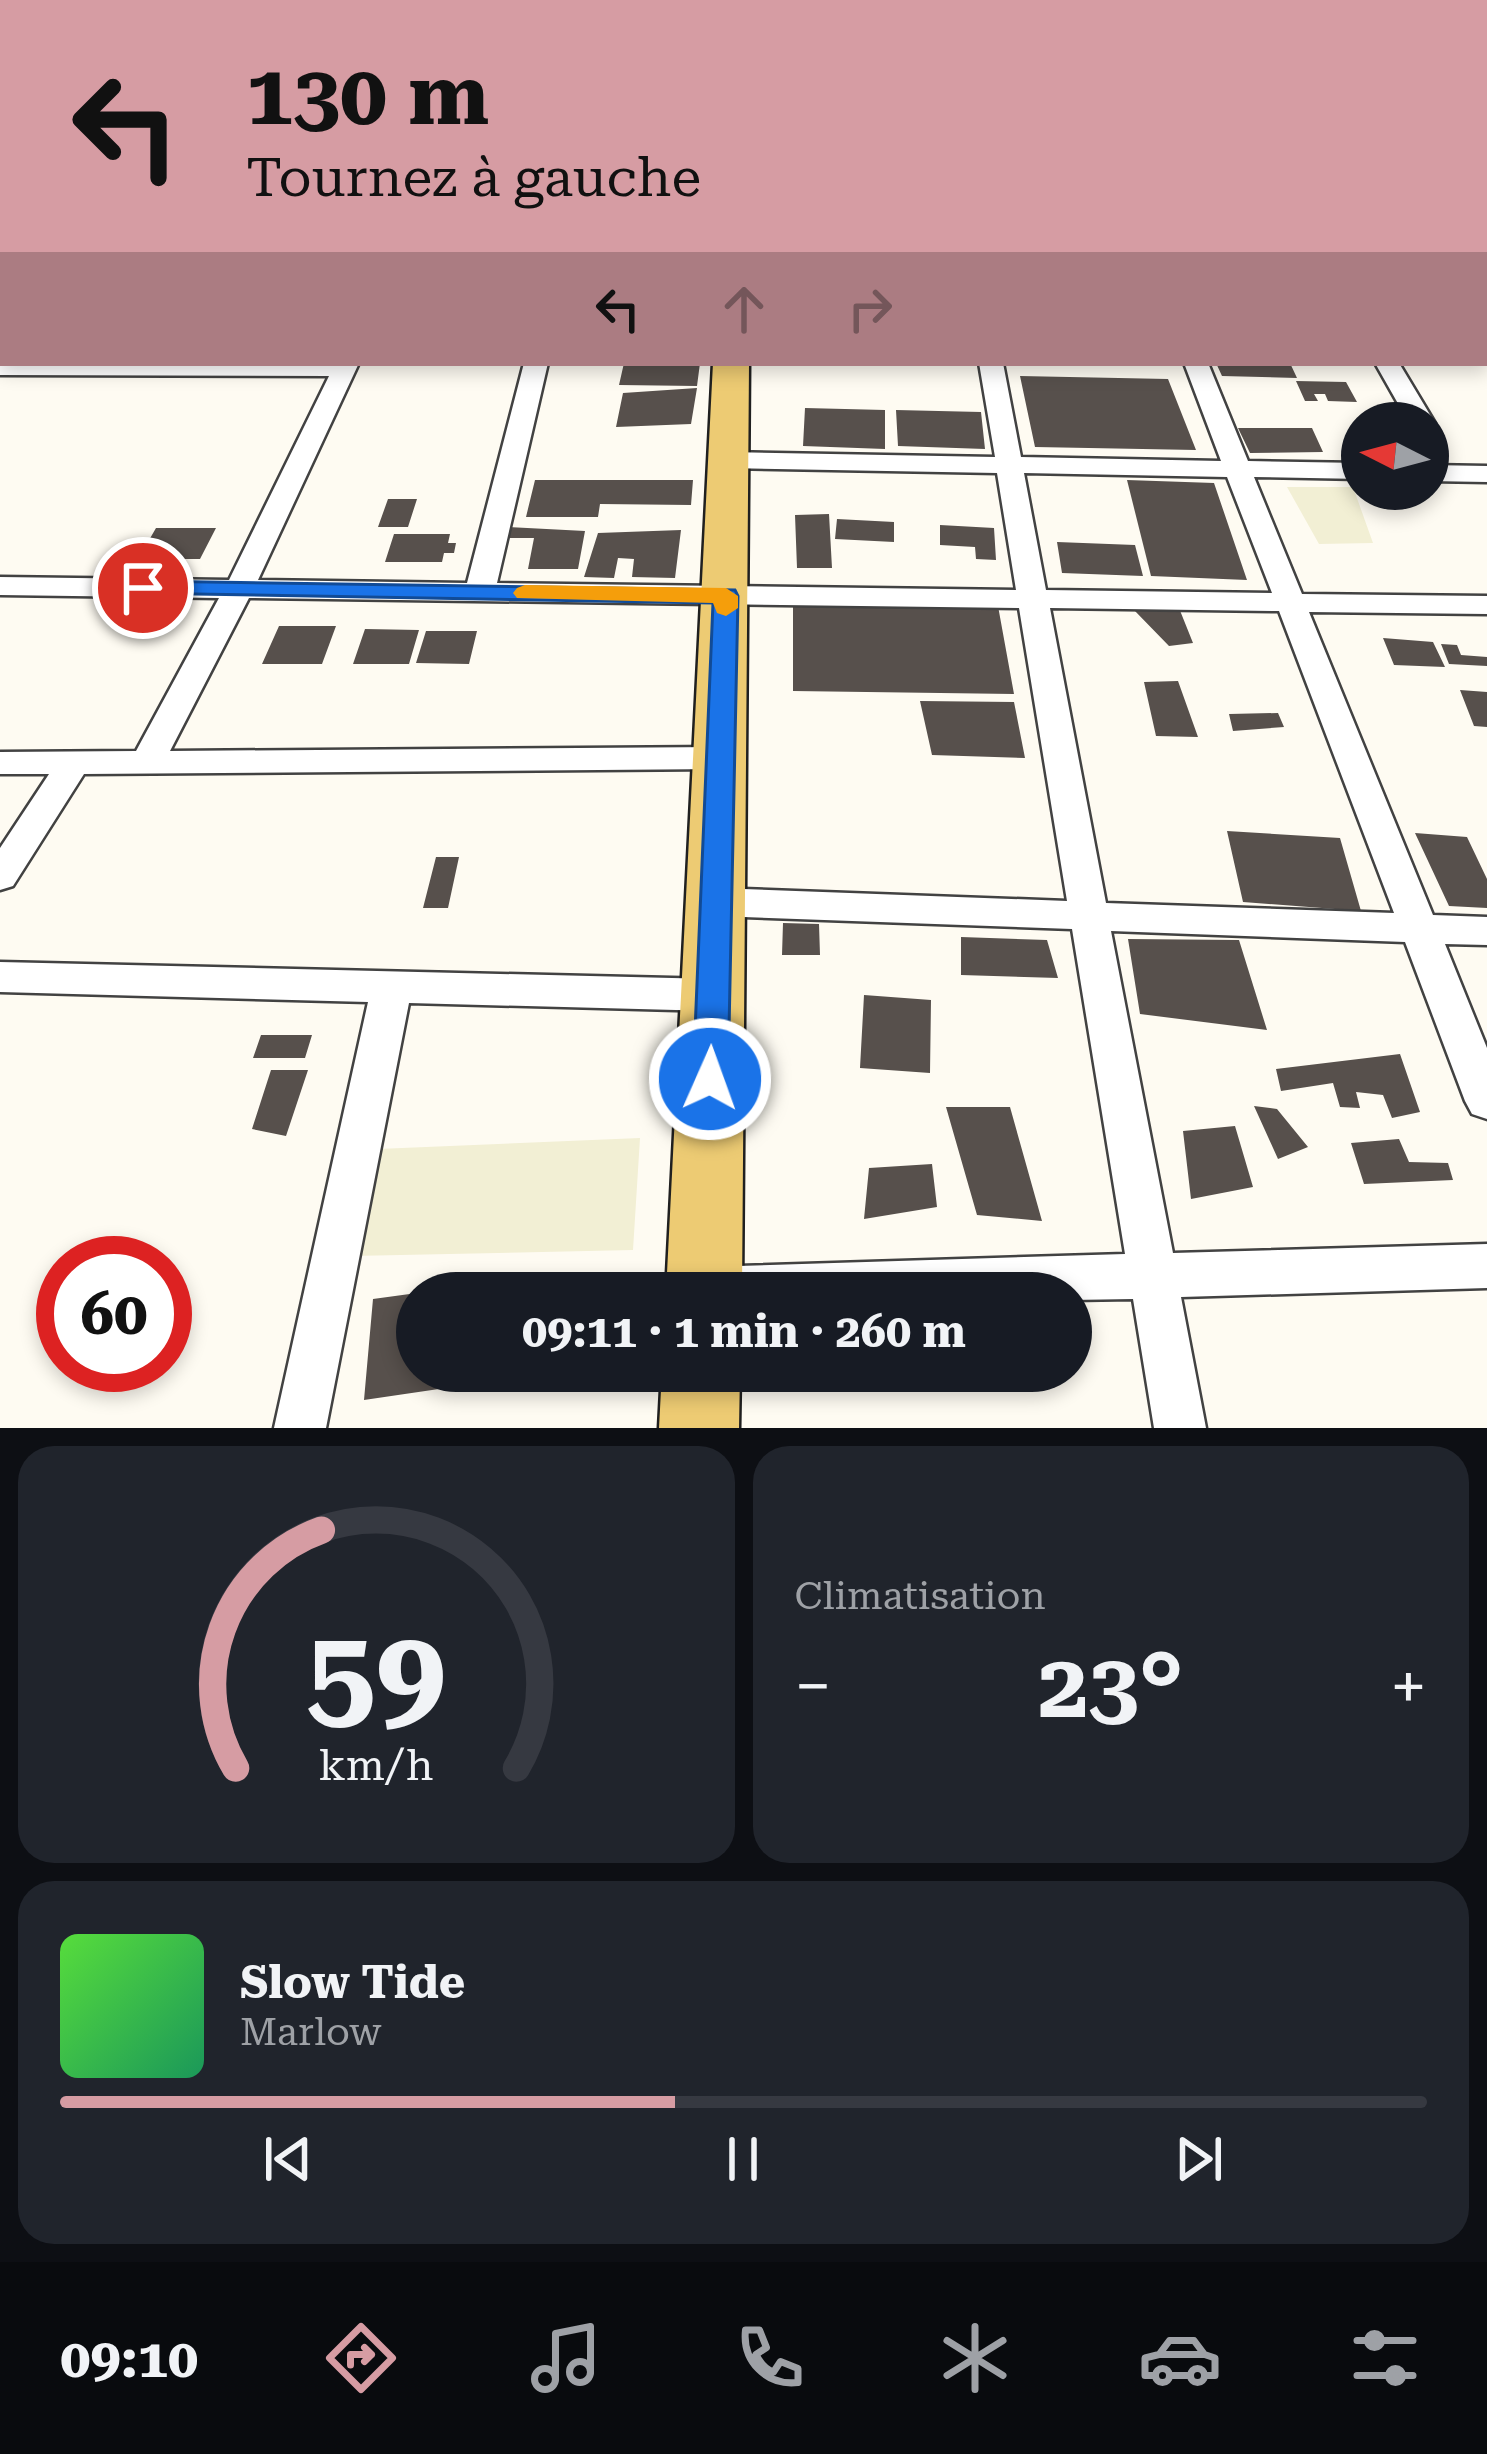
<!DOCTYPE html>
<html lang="fr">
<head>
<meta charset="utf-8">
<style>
	body { margin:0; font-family:"Roboto Serif",serif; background:#20242c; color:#f1f3f6; height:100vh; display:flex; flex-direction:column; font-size:45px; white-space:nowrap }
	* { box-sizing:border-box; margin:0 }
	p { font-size:39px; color:#9ea1a6 }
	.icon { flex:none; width:66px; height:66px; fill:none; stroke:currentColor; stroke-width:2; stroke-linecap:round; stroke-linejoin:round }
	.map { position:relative; height:1428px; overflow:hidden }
	.drawer { display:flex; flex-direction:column; gap:18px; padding:18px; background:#0d0f14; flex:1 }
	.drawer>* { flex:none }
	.banner { position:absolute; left:0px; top:0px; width:1488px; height:366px; box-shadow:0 6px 18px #0003; background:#d69ca3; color:#111; overflow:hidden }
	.needle { width:78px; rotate:276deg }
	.buttons { position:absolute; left:1341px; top:402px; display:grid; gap:24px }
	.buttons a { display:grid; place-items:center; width:108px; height:108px; border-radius:50%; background:#171b24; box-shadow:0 6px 18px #0003; font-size:60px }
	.speed { position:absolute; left:36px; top:1236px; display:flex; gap:24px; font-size:60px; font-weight:700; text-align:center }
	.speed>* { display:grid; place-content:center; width:156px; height:156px; border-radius:50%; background:#171b24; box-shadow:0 6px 18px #0003; line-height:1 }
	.speed .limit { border:18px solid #d22; background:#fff; color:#111 }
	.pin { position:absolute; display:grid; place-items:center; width:102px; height:102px; color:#fff; margin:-51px; border:6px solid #fff; border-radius:50%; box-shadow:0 3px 12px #0007 }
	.me { position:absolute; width:132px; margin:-66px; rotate:2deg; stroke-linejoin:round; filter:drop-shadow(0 0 9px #0008) }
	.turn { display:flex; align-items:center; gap:42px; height:252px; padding:0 48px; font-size:54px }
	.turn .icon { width:156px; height:156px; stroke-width:2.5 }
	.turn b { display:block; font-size:84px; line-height:102px }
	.lanes { display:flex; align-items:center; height:114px; padding:0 48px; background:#0003; justify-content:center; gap:60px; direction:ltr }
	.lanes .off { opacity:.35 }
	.big { font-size:90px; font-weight:700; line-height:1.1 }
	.drawer .tile { flex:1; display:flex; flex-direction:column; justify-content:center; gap:18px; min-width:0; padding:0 42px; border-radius:36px; background:#20242c }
	.drawer .dial { align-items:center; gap:0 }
	.dial svg { height:312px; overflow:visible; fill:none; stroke:#363941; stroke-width:7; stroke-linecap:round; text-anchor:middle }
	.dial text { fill:#f1f3f6; stroke:none }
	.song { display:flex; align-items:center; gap:36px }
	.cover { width:144px; height:144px; border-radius:18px; background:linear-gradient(135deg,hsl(110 70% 55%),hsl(150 70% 35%)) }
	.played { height:12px; border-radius:6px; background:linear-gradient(90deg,#d69ca3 45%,#363941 45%) }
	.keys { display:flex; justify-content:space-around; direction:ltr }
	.heat { display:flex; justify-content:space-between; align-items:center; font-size:66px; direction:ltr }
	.drawer .tiles { flex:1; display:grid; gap:18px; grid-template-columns:1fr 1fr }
	.tile:last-child { grid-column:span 2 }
	.trip { position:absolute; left:396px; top:1272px; width:696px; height:120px; border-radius:60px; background:#171b24; box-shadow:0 6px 18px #0003; font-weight:700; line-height:120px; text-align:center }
	.tab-bar { display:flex; height:192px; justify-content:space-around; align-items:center; background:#090b0e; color:#9ea1a6 }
	.tab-bar .icon { width:84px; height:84px }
	.tab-bar .selected { color:#d69ca3 }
	.tab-bar b { font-size:54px; color:#f1f3f6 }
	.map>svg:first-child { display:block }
</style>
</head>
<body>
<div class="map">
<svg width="1487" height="1428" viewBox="0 0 1487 1428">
	<rect width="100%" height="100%" fill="#fefbf2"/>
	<path fill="#f2efd4" d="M1287,487H1353L1373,543L1319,544Z
		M640,1138L633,1250L352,1256L378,1149Z"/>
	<path fill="#57504c" d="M624,363H700L697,386L619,385Z
		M1216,363H1290L1297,378L1222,376Z
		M1020,376L1168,379L1196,450L1035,447Z
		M1296,381L1346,382L1357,402L1328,401L1325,394H1314L1318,401H1305Z
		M697,388L691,424L616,427L623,393Z
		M805,408L885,410V449L803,446Z
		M896,410L981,412L985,449L898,446Z
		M1238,428H1312L1323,452L1250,453Z
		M535,480H693L691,505L600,504L598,517H526Z
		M1127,480L1214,483L1247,580L1151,576Z
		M388,499H417L408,527H378Z
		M829,514L832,568H797L795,515Z
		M837,519L894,522V542L835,539Z
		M940,525L994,528L996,560L976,559L975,547L940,545Z
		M507,527L585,531L578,569H528L534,538H504Z
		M156,528H216L200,559H168L159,576L129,575Z
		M681,530L675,578L632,577L634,559L618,558L614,578L584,577L598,533Z
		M394,534H450L448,543H456L454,553H444L442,562H385Z
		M1057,542L1135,545L1143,576L1062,573Z
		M793,603L998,606L1014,694L793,691Z
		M1179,608L1193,643L1169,646L1134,610Z
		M279,626H336L322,664H262Z
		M365,629L419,630L409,664H353Z
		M426,631H477L469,664L416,663Z
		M1383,638L1433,642L1445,667L1394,665Z
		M1441,644L1457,645L1461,655L1487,657V666L1449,664Z
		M1178,681L1198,737L1156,736L1144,682Z
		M1460,690L1487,692V727L1474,726Z
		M920,701L1014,702L1025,758L932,755Z
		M1278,713L1284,727L1233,731L1229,714Z
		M1227,831L1340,838L1361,911L1243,902Z
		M1415,833L1467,837L1487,879V908L1449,906Z
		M436,857H459L448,908H423Z
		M783,923L819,924L820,955H782Z
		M961,937L1047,940L1058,978L961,975Z
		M1128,939L1239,940L1267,1030L1140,1014Z
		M864,995L931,1000L930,1073L860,1068Z
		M261,1035H312L305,1058H253Z
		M1400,1054L1420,1112L1392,1118L1383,1095L1356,1092L1360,1108L1340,1107L1333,1083L1281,1091L1276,1069Z
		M271,1070H308L286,1136L252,1129Z
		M1254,1106L1277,1109L1308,1147L1278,1159Z
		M946,1107H1010L1042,1221L977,1215Z
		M1235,1126L1253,1187L1191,1199L1183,1131Z
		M1399,1139L1409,1162L1448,1163L1453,1180L1364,1184L1351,1143Z
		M932,1164L937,1207L864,1219L869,1168Z
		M417,1293V1371H466V1385L364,1400L373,1299Z"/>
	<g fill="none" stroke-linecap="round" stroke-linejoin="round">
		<g stroke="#424242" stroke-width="5">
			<path id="street" d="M181,0H209L211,3H183Z
				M327,0H348L325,3Z
				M461,0H481L459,3Z
				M660,0H679L658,3Z
				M795,0H814L793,3Z
				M881,0H915L917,3H883Z
				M1485,173H1487V185H1485Z
				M1485,232H1487V247H1485Z
				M0,282H3V295H0Z
				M1485,285H1487V297H1485Z
				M3,309V325L0,326V310Z
				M1485,338H1487V352H1485Z
				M0,361L359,363L258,580L467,583L524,363H548L497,583L1016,590L997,473L728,468L715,460L728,452L995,457L979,363H1003L1021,457L1221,461L1184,363H1208L1248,461L1362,463V479L1254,477L1302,594L1487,596V614L1309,612L1433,915L1487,917V945L1445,944L1487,1048V1119L1472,1114L1465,1101L1405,942L1111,931L1173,1253L1487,1244V1288L1181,1297L1206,1428H1154L1133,1299L1071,1300V1293H682L687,1273L704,1267L1125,1254L1072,929L716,916L703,912L697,902L703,892L716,888L1067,901L1019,608L249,598L170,751L720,747L732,750L737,758L732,766L720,769L84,774L13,886L0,890V848L49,774H0V752L136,751L219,598L0,595V577L229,580L329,376L0,375ZM1024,473L1227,477L1272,593L1046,590ZM1050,608L1279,611L1394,913L1106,903Z
				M1375,363H1399L1435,423L1431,428L1428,423H1409Z
				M1428,465L1487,466V482L1428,481Z
				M0,962L713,979L727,984L733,995L727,1006L713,1011L409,1003L326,1428H274L368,1002L0,992Z"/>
		</g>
		<g stroke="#202020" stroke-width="5">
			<path id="primary" d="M1074,0H1099L1072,3Z
				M713,363H749L742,1293H666Z
				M662,1371H740L739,1428H659Z"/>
		</g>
		<use href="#street" fill="#fff" fill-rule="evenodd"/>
		<use href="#primary" fill="#edcb73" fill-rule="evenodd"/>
	</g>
	<path fill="#1a73e8" stroke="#114b97" stroke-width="3" d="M143,581L735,590L738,596L728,1079L723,1090L710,1094L698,1090L693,1079L713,603L135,593L131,588Z"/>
	<path fill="#f59e0b" d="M525,585L726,588L738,596V608L726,616L717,613L713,603L517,598L513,593L517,588Z"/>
</svg>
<div class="buttons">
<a><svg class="needle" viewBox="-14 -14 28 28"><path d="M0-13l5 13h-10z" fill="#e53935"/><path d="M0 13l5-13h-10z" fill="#9ea1a6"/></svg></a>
</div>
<div class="speed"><div class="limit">60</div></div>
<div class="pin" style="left:143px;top:588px;background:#d93025"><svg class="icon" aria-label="arrive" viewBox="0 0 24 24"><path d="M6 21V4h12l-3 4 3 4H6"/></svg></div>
<svg class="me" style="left:710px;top:1079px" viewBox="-20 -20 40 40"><circle r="17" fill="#1a73e8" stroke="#fff" stroke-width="3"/><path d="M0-11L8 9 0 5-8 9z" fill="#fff"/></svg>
<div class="trip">09:11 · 1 min · 260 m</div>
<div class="banner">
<div class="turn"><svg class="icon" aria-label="left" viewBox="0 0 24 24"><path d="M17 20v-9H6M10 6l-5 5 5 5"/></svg><div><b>130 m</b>Tournez à gauche</div></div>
<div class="lanes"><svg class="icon" aria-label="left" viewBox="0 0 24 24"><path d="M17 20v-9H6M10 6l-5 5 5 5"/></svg><svg class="icon off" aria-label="ahead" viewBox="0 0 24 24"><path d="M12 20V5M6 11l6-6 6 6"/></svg><svg class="icon off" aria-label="right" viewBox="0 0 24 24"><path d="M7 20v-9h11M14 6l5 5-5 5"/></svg></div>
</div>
</div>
<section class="drawer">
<div class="tiles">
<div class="tile dial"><svg viewBox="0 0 100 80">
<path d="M14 69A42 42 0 1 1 86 69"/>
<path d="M14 69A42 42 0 0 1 36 8" stroke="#d69ca3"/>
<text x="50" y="56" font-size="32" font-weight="700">59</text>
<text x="50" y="72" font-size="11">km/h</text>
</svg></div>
<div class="tile"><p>Climatisation</p>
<div class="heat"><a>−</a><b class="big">23°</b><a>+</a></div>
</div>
<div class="tile">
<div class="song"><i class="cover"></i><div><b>Slow Tide</b><p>Marlow</p></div></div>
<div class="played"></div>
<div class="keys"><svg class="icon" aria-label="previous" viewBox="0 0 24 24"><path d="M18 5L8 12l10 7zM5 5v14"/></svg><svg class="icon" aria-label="pause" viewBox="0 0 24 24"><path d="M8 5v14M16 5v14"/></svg><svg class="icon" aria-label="next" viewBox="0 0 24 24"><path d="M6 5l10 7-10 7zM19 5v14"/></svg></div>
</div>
</div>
</section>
<nav class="tab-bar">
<b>09:10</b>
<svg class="icon selected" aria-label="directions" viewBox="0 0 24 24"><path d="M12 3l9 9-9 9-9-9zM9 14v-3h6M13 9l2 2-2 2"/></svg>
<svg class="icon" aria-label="music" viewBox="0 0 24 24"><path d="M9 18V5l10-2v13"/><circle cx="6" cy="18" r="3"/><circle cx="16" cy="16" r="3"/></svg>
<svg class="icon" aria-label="phone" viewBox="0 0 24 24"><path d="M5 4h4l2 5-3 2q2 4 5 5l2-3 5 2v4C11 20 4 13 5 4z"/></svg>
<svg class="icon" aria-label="climate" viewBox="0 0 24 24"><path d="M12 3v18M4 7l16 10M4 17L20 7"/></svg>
<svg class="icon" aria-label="car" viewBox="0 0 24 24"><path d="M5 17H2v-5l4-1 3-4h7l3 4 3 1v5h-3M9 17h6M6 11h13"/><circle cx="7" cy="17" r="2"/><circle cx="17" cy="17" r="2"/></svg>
<svg class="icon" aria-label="filters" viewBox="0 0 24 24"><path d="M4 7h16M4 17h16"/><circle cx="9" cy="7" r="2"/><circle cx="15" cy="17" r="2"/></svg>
</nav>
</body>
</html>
